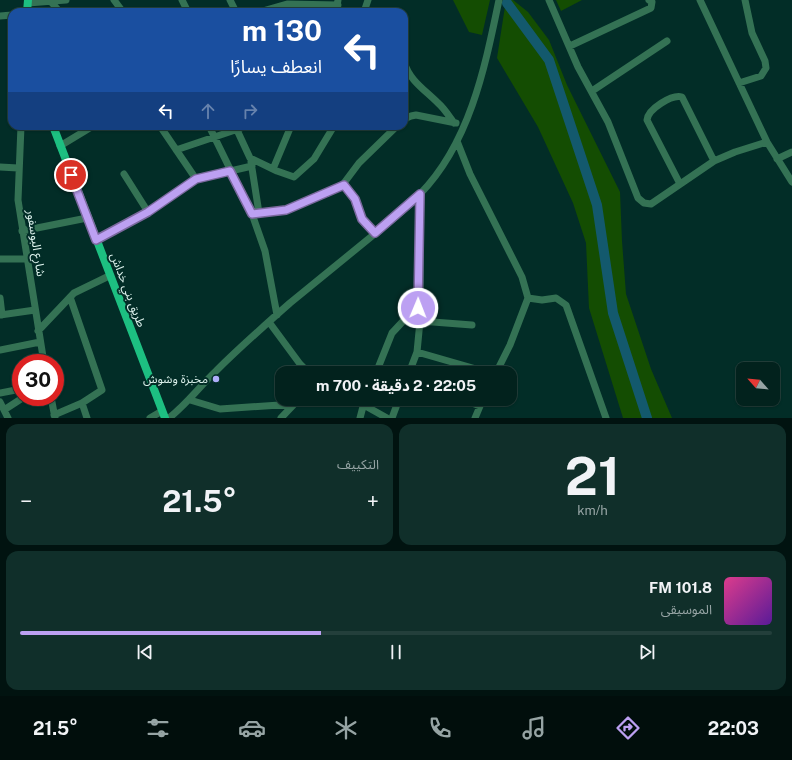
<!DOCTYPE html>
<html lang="ar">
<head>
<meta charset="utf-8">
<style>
	body { margin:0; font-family:"Public Sans","Noto Sans Arabic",sans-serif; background:#102f2a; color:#f1f3f6; direction:rtl; height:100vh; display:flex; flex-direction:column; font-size:15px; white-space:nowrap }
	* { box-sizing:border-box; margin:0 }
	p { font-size:13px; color:#96a4a4 }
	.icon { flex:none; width:22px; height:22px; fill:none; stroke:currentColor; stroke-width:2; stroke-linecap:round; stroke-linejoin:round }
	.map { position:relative; height:418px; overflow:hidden; direction:ltr }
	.side { display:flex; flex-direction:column; gap:6px; padding:6px; background:#011310; flex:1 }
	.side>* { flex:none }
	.banner { position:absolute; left:8px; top:8px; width:400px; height:122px; border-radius:12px; box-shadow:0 1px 3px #0004,0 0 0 1px #233f3b; direction:rtl; background:#1a4fa0; color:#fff; overflow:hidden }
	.needle { width:26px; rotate:297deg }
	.tools { position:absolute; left:736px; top:362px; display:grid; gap:8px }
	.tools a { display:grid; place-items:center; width:44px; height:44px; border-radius:8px; background:#02221d; box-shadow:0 1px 3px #0004,0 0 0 1px #233f3b; font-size:20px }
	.speed { position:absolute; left:12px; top:354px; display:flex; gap:8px; font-size:20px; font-weight:700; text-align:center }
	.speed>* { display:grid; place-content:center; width:52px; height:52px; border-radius:50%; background:#02221d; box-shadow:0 1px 3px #0004,0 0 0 1px #233f3b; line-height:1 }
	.speed .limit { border:6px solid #d22; background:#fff; color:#111 }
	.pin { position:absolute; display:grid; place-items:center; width:34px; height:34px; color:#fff; margin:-17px; border:2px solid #fff; border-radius:50%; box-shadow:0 1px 4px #0007 }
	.me { position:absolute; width:44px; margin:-22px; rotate:1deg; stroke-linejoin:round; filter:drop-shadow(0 0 3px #0008) }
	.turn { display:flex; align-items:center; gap:14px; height:84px; padding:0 20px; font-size:18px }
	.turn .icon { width:52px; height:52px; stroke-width:2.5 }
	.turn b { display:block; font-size:28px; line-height:34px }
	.lanes { display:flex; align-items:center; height:38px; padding:0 20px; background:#0003; justify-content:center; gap:20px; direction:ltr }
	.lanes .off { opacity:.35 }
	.big { font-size:30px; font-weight:700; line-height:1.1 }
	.side .widget { flex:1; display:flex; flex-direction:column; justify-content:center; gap:6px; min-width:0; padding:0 14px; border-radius:12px; background:#102f2a }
	.side .dial { align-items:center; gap:0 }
	.dial b { font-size:52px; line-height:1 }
	.song { display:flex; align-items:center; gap:12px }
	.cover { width:48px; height:48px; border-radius:6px; background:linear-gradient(135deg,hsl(330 70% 55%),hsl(270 70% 35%)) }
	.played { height:4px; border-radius:2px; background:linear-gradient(90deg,#bca0f2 40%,#233f3b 40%) }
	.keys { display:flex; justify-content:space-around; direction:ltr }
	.heat { display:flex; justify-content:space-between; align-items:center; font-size:22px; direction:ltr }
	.side .tiles { flex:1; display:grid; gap:6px; grid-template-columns:1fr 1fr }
	.widget:last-child { grid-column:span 2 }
	.trip { position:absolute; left:275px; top:366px; width:242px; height:40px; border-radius:12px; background:#02221d; box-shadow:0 1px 3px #0004,0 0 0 1px #233f3b; font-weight:700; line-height:40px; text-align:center; direction:rtl }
	.tab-bar { display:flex; height:64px; justify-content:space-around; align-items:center; background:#010e0c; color:#96a4a4 }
	.tab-bar .icon { width:28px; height:28px }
	.tab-bar .current { color:#bca0f2 }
	.tab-bar b { font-size:18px; color:#f1f3f6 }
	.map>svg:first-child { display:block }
</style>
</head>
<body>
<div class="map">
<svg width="792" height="418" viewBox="0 0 792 418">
	<rect width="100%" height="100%" fill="#022d27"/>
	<path fill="#144d02" d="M453,0H490L482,35L469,32Z
		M506,0H513L528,12L549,40L567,85L620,192L622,241L626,294L651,369L672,418H623L589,308L586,243L573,203L538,127L497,58Z
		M556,0H582L561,11Z"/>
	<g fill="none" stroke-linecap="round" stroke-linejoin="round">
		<path stroke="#13596d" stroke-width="10" d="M507,3L549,60L597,205L613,313L647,418"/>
		<path stroke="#347254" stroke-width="7" d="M114,0L123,12
			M182,0L188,12
			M230,0L236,12
			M549,0L578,67L608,122L638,198L644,203L651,204L714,161L735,152L767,142
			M700,0L767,142L792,182
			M28,3L66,0
			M52,3L60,12
			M259,12L287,4L338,5
			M336,12L338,0
			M364,12L368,0
			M0,16L12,15
			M570,46L651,8L652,2L649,0
			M404,62C410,81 424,89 438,103C444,108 449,116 454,123
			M739,83L761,76L766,68L765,61L752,33L745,0
			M592,91L667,41
			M404,119L411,116L416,115L456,123
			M21,126L18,200L44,363
			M160,126L196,179
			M209,126L252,214L265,251L277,315
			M237,130L250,158L277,171L294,177L314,159L334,126
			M457,141L470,174L522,277L528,298L510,345L496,373
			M60,146L93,126
			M176,150L247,126
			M777,159L792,152
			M251,162L259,213
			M0,167L18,168
			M273,169L291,126
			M124,174L148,212
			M680,184L647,120C648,109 672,94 682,97L714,161
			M344,185L355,199L362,219L375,233
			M252,214L286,210L341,187L359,163L397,126
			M22,231L87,218
			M96,240L148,212L196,179L252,166
			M0,259H26
			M0,298L2,315
			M528,298L542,300L556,298L566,305L606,418
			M0,315L35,310
			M420,321L472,325
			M269,322L300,364L309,373
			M38,331L74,293L109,276
			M0,350L40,342
			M417,352L490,373
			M376,373L392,333L406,318L418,308
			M409,373L417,352L420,321V194
			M0,393L21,389
			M51,397L55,418
			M353,399L387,418
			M461,399L480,406
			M190,400L220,409L294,404
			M0,402L8,418
			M82,403L87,418
			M4,410L24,397
			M54,415L82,403L102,390L70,297
			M150,418L162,411
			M169,418C187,404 200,386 216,371C240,347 265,325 290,303C319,279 348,256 377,232C392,220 407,208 420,194C470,143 485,67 499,0
			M281,418L299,399
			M360,418L365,399
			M392,418L399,399
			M475,418L483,399"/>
		<path stroke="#1dbf81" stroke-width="8" d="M27,12L28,0
			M53,126L165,418"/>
	</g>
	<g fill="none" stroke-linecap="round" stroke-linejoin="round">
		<g stroke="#7a689d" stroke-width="10">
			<path id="route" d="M71,175L96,240L148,212L196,179L230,171L252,214L286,210L344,185L355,199L362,219L375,233L420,194L418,308"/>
		</g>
		<use href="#route" stroke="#bca0f2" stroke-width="7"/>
	</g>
	<circle fill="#afaefa" stroke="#022d27" stroke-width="1.5" cx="216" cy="379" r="4"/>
	<g text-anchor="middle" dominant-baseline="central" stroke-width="4" stroke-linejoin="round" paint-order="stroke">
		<g font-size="12" fill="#dcf1ec" stroke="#022d27">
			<text transform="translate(36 243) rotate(81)">شارع البوسفور</text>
			<text transform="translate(128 290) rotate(69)">طريق بني خداش</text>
		</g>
		<g font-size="12" fill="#dcf1ec" stroke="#022d27" text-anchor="end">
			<text x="208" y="379">مخبزة وشوش</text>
		</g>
	</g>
</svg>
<div class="tools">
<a><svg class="needle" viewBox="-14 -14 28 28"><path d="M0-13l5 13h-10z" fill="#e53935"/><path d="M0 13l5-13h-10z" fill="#96a4a4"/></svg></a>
</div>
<div class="speed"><div class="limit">30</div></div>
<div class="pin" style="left:71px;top:175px;background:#d93025"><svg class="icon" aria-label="arrive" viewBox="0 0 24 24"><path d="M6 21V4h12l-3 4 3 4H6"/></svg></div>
<svg class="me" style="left:418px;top:308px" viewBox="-20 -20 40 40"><circle r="17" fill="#bca0f2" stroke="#fff" stroke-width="3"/><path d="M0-11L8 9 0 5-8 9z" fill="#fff"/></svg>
<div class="trip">22:05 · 2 دقيقة · 700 m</div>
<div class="banner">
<div class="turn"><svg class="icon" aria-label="left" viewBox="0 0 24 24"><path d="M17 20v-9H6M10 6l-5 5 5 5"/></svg><div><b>130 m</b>انعطف يسارًا</div></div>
<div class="lanes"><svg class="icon" aria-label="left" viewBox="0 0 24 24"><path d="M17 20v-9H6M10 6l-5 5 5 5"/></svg><svg class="icon off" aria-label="ahead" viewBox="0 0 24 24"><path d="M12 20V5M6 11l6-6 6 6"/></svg><svg class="icon off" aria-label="right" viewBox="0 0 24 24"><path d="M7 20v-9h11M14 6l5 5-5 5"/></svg></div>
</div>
</div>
<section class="side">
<div class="tiles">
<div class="widget dial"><b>21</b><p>km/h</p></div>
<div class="widget"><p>التكييف</p>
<div class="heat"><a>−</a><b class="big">21.5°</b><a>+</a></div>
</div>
<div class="widget">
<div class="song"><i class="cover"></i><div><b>101.8 FM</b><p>الموسيقى</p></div></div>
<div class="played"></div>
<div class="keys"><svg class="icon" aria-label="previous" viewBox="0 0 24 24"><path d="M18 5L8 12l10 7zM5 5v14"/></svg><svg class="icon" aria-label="pause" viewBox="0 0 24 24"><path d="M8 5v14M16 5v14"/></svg><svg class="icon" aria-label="next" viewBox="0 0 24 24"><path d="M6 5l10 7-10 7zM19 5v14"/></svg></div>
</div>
</div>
</section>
<nav class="tab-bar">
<b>22:03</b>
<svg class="icon current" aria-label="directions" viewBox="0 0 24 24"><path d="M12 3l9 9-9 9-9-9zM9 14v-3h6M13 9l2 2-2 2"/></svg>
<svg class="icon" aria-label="music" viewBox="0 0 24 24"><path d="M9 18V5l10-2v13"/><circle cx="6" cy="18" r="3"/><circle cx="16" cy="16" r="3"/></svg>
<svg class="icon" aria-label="phone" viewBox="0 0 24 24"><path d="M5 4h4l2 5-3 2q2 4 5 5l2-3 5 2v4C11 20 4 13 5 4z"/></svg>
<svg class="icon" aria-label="climate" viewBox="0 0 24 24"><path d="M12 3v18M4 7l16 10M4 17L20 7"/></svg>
<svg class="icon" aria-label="car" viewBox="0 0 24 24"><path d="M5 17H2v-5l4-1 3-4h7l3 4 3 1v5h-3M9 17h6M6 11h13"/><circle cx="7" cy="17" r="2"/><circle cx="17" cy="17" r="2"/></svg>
<svg class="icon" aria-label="filters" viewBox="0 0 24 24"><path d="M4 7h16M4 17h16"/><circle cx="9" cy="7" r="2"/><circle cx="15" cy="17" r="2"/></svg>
<b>21.5°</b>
</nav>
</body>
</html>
